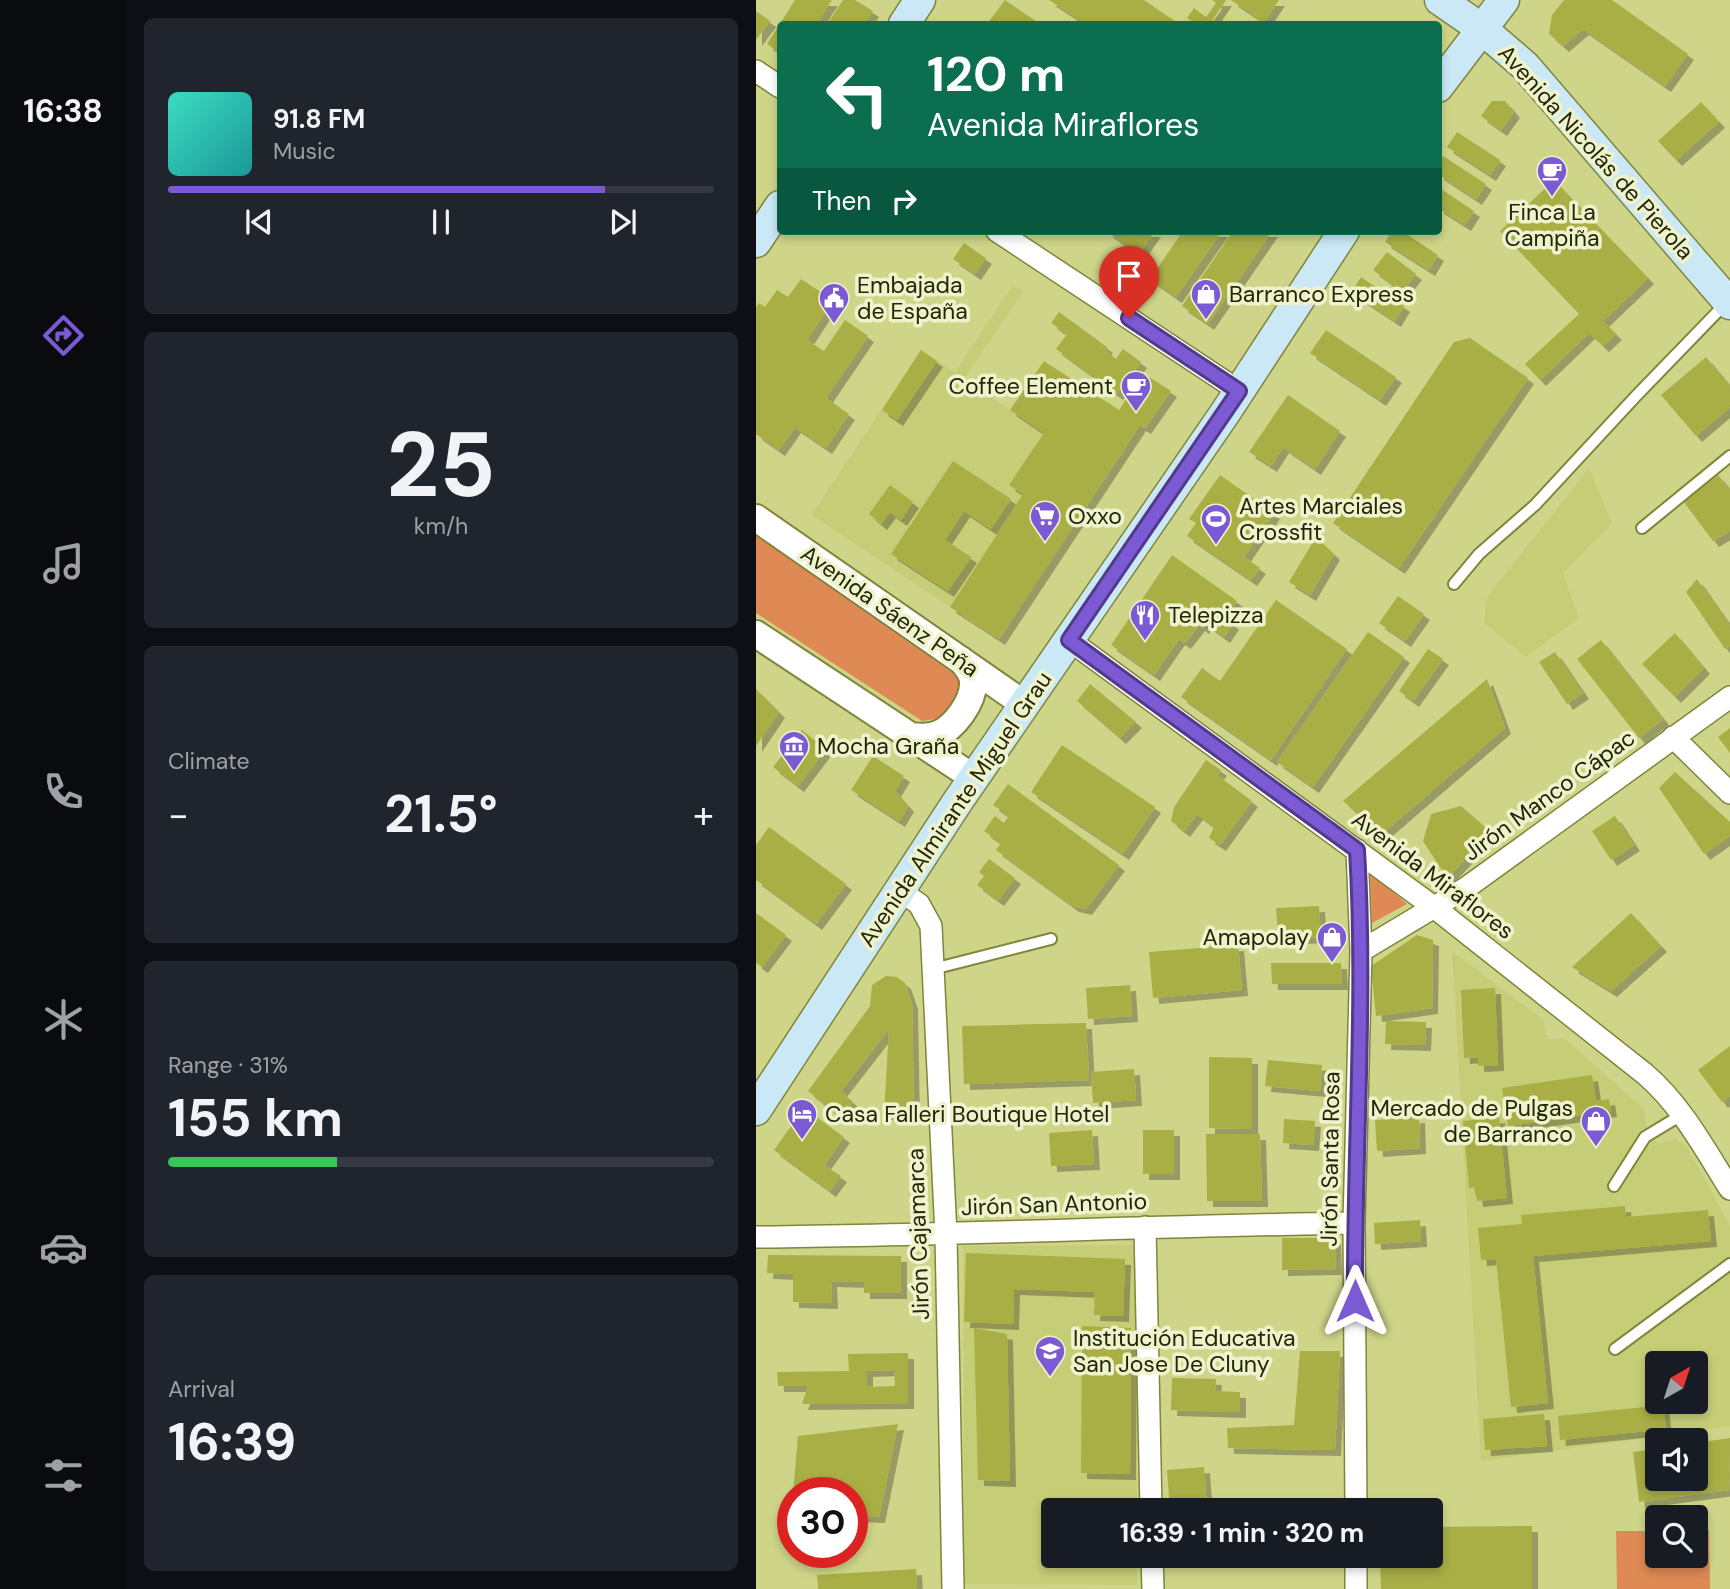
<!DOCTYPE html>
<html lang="en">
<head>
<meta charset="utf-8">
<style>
	body { margin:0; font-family:"DM Sans",sans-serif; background:#20242c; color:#f1f3f6; height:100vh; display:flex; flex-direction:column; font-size:26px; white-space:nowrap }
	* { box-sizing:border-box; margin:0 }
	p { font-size:23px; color:#9ea1a6 }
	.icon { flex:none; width:38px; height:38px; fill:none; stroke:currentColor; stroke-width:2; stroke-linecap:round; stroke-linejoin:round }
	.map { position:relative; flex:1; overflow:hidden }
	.details { display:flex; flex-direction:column; gap:18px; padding:18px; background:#0d0f14; width:630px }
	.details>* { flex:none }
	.banner { position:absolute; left:21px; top:21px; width:665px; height:214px; border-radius:7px; box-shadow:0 4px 10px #0003; background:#0b6e4f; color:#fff; overflow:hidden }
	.needle { width:46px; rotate:39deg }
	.controls { position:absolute; left:889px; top:1351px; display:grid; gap:14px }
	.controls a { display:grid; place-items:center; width:63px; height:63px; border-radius:7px; background:#171b24; box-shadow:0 4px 10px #0003; font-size:35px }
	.speed { position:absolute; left:21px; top:1477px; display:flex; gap:14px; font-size:35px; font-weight:700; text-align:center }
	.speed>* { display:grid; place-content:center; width:91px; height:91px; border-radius:50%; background:#171b24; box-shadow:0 4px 10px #0003; line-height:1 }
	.speed .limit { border:10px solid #d22; background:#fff; color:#111 }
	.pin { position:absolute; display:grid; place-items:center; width:60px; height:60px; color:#fff; margin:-72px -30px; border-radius:50% 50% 50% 0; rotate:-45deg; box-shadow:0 0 7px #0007 }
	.pin .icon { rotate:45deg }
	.me { position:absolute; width:77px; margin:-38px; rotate:0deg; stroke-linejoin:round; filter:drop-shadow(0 0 5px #0008) }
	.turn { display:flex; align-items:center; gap:24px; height:147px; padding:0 35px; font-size:32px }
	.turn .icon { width:91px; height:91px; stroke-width:2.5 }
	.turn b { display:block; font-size:49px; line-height:60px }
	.then { display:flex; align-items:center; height:66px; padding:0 35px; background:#0003; gap:14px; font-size:26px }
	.big { font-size:52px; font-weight:700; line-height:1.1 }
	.details .tile { flex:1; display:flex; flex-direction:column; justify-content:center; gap:10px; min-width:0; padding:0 24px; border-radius:10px; background:#20242c }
	.details .dial { align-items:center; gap:0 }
	.dial b { font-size:91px; line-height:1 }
	.song { display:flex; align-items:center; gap:21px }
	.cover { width:84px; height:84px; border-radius:10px; background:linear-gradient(135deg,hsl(170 70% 55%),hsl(180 70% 35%)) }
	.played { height:7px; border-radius:4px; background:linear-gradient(90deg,#7c5ad4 80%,#363941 80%) }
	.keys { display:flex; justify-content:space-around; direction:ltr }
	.heat { display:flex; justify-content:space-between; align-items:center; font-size:38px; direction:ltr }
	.charge { height:10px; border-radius:5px; background:linear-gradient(90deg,#34c759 31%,#363941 0) }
	.trip { position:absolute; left:285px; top:1498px; width:402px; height:70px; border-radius:7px; background:#171b24; box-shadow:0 4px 10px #0003; font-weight:700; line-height:70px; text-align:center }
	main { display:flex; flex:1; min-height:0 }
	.menu { display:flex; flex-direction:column; width:126px; justify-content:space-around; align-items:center; background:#090b0e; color:#9ea1a6 }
	.menu .icon { width:49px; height:49px }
	.menu .active { color:#7c5ad4 }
	.menu b { font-size:32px; color:#f1f3f6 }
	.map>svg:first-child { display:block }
</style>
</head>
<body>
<main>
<nav class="menu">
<b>16:38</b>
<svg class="icon active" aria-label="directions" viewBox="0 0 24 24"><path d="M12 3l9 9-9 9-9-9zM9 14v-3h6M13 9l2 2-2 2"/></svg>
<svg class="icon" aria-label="music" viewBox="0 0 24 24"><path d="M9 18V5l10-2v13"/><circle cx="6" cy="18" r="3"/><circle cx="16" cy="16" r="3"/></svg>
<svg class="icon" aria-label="phone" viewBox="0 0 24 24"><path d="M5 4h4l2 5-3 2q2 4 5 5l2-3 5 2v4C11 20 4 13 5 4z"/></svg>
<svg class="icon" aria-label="climate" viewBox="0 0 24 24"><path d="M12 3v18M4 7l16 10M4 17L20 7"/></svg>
<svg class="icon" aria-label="car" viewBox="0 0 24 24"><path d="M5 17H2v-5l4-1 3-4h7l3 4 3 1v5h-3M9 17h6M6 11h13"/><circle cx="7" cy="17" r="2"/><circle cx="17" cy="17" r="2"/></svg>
<svg class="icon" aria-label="filters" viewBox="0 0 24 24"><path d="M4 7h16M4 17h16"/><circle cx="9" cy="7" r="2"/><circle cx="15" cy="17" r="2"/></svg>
</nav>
<section class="details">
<div class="tile">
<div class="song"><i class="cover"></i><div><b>91.8 FM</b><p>Music</p></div></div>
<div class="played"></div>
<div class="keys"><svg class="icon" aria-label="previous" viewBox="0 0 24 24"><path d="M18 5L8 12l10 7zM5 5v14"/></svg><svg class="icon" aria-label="pause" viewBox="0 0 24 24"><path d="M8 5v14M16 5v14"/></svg><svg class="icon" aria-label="next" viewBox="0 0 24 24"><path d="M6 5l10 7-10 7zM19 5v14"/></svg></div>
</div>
<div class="tile dial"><b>25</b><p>km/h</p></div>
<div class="tile"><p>Climate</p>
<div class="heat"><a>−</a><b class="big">21.5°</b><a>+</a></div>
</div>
<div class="tile"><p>Range · 31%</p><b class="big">155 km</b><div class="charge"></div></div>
<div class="tile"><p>Arrival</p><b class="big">16:39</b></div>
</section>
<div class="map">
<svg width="974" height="1589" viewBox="0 0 974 1589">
	<defs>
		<filter id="shadow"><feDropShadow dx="6" dy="6" stdDeviation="0" flood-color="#0004"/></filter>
	</defs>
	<rect width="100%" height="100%" fill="#cfd588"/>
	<path fill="#c6cd77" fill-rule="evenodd" d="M257,285L267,292L208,379L302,442L194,607L55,515L165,350L199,372Z
		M833,468L856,523L807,573L823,618L770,657L728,623L731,597Z
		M696,951L787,1020L791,1039L808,1038L888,1109L891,1133L903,1144L919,1138L930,1146L974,1225V1426L725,1461ZM901,1363H940V1402H901Z
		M380,1245L381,1510H298V1556H381V1585L208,1584L207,1246Z"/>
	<path fill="#df8a54" d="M0,534L204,673L205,695L186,718L166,721L0,613Z
		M614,872L651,904L616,923Z
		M940,1530H953L954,1589H861L860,1531H901V1556H940Z"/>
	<path fill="#a9af45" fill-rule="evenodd" filter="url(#shadow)" d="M39,0H76L60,24H24V53L11,44Z
		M87,0H99L117,11L108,24H71Z
		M249,0L284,24H231Z
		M293,0H388L423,24H330Z
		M456,0H470L454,24H440L431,18L438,8L450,17L460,3Z
		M475,0H523L508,22Z
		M808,0H856L932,54L909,86L827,29L807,46L793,34L796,15Z
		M0,11L14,21L0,40Z
		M736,101H749L758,112L745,130L725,116Z
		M945,102L963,122L920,160L902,141Z
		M701,132L744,160L734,175L691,147Z
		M687,156L730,184L720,199L682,174V162Z
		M798,180L892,278L847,321L860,334L847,346L833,333L784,380L769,364L823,314L744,231Z
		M682,187L718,211L709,225L682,208Z
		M350,231H399L383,254Z
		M427,231H466L420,297L394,279Z
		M477,231H516L452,324L426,306Z
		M636,231H646L682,255L673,270L629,242Z
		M208,243L230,258L219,274L197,259Z
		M631,252L660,274L646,292L617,270Z
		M605,277L648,306L639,321L595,292Z
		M45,279L77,300L51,340L68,351L89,320L112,336L70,398L93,414L70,448L39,427L23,450L0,434V307L3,303L9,307L21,290L32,297Z
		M303,312L351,347L349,350L360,359L367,349L385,362L361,394L300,349L311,334L295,323Z
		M570,330L640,377L624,400L554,353Z
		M714,338L772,378L643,568L577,523L698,342Z
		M165,350L181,361L141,420L126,410Z
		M950,357L974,386V407L940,436L905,395Z
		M288,361L363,410L387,373L415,391L389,428L384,425L243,639L194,607L267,494L253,485L288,433L254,410Z
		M532,395L584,431L559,469L527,447L515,466L493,452Z
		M197,461L255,499L235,529L208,511L189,540L215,557L192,591L135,554Z
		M464,475L518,513L488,557L504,568L495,580L431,536L440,523L433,519Z
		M962,475L974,490V531L957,541L927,501Z
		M134,485L157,502L145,520L134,512L125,524L113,514Z
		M560,537L578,554L554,595L533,582Z
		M416,555L481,601L469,617L477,624L468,637L450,624L447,628L443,625L429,643L423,639L398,675L355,645Z
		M941,579L974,626V646L969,649L930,592Z
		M642,596L668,614L649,641L623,623Z
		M520,600L591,649L515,760L425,697L446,668L464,681Z
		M612,632L648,657L557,787L521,762Z
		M919,633L948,668L919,697L886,664Z
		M845,640L907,719L883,738L821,659Z
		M672,649L687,659L657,701L643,691Z
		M799,652L827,693L811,704L783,662Z
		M731,679L749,728L626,834L587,801Z
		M334,684L380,722L364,738L321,701Z
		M0,689L23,712L0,746Z
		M974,728V753L962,737Z
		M46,730L70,749L42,786L17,767Z
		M306,745L399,807L367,854L275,792Z
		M117,756L148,776L139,791L152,806L143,821L95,790Z
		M450,760L465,770L461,775L496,801L464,845L453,838L458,827L441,814L428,831L415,821L418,807Z
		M919,772L974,822V836L948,854L903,788Z
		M252,784L363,865L330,909L317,906L240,850L245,843L228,831L239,816L248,823L253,816L237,805Z
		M705,806L735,832L691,878L667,841L675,814Z
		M859,816L878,845L855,860L836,831Z
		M13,827L90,884L60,924L0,880V845Z
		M233,859L259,878L242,900L221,885L228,876L223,872Z
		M563,906L565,937L522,939L520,908Z
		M0,913L30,935L6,967L0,963Z
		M875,913L905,946L855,991L816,967Z
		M661,935L677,940L676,1008L620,1016L615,966Z
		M482,945L486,990L397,998L393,952Z
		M515,963H585L586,984H516Z
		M130,976L141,977L149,983L156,1003L158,1117L128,1114L133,1029L85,1091L97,1102L87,1119L52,1091L114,1006L116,985Z
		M374,985L376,1016L332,1019L330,988Z
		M739,988L742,1065L722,1066V1057L708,1058L705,990Z
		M630,1021L670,1022L669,1045L629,1044Z
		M330,1023L333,1080L208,1084L206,1026Z
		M974,1046V1096L966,1102L942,1070Z
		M453,1057L496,1058V1129L453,1128Z
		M512,1060L566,1065L564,1091L509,1086Z
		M378,1069L380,1100L337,1103L335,1072Z
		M836,1075L840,1101L853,1099L855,1111L752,1126L746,1088Z
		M48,1108L88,1137L68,1165L85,1176L74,1191L18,1150Z
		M663,1117L664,1148L621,1151L619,1120Z
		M743,1117L751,1198L721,1201L719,1187L713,1188L707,1121Z
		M528,1119L559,1121L557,1145L527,1143Z
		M336,1130L338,1164L295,1166L293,1133Z
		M387,1130H418V1174H387Z
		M450,1134H504L506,1201H451Z
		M869,1206L870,1217L952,1210L955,1241L777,1256L792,1403L755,1407L740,1259L725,1260L722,1228L766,1224L765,1215Z
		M664,1220L665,1241L619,1244L618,1223Z
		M526,1238H579L580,1269L526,1270Z
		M210,1253L369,1259L367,1316L338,1315L339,1292L258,1289L257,1324L208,1322Z
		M12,1255L145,1256V1293H108V1282L75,1281L76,1303L37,1302V1274L11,1273Z
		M326,1326L375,1328L374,1474L325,1473Z
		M218,1328L251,1334L254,1481L222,1480Z
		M544,1351H584L579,1450L472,1448L471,1428L538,1425Z
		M152,1353V1403L46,1404L52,1386H22L21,1372L93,1371L92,1354ZM138,1370L139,1386L111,1387V1371Z
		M416,1378L460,1379L459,1391L484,1392V1412L415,1410Z
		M907,1405L910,1429L804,1440L802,1416Z
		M788,1414L791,1446L729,1450L727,1419Z
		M142,1424L123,1517L96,1516V1493H37L42,1436Z
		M974,1438L973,1490L883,1502L877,1452L901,1449V1479H940V1443Z
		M448,1467L451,1510H414L411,1470Z
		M776,1526V1589H625L624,1556H676V1527Z
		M160,1569L161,1589H62L61,1575Z"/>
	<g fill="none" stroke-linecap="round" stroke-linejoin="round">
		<g stroke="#808539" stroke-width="14">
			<path id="service" d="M886,528L974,456
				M698,584L723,554L779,505L880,396L971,302
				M177,969L295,939
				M858,1186L889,1137L927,1114
				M859,1349L974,1264"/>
		</g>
		<g stroke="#808539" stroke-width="24">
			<path id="minor" d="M0,71L24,87
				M241,231L483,391
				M313,640L679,908L889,1074C926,1106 948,1148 974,1189
				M917,737L974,793
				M143,890L163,904L175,926L190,1235L197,1589
				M605,951L710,888L974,697
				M389,1227L395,1510
				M0,1237C200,1235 399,1226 598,1223
				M600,1510L598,1223L605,951L601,850
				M396,1556L397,1589
				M600,1556V1589"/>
		</g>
		<g stroke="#808539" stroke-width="30">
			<path id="tertiary" d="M0,518L268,704
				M0,634L218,778
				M154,736C164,737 173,738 182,734C198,728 217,702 217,684C218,674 211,667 205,660"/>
		</g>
		<g stroke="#808539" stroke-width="33">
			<path id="secondary" d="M684,0L726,29L769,66L974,304
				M148,24L164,0
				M682,87L748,0
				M0,242L24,206
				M0,1110L202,801L469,413L588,231"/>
		</g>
		<use href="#service" stroke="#fff" stroke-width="10"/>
		<use href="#minor" stroke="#fff" stroke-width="21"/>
		<use href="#tertiary" stroke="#fff" stroke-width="26"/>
		<use href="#secondary" stroke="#cae8f6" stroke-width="30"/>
	</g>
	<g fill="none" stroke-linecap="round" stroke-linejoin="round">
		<g stroke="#513a8a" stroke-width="18">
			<path id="route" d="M373,318L483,391L313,640L601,850C610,1000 598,1151 599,1301"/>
		</g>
		<use href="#route" stroke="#7c5ad4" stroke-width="12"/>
	</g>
	<defs>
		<g id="cafe-pin" transform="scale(1.575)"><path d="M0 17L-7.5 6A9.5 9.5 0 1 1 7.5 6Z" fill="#7c5ad4" stroke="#eff3cd"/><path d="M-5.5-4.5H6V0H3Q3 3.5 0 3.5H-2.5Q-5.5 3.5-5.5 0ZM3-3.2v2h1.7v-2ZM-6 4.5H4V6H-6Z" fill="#fff"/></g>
		<g id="shop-pin" transform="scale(1.575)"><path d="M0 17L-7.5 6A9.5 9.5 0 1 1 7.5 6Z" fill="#7c5ad4" stroke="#eff3cd"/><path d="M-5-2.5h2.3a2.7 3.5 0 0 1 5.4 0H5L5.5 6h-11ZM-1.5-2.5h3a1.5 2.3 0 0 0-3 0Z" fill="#fff"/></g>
		<g id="civic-pin" transform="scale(1.575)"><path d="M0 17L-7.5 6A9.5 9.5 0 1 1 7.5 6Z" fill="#7c5ad4" stroke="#eff3cd"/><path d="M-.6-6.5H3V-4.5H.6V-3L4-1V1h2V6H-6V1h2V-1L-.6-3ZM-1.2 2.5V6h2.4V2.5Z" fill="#fff"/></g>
		<g id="supermarket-pin" transform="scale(1.575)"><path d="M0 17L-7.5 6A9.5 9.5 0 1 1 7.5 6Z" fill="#7c5ad4" stroke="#eff3cd"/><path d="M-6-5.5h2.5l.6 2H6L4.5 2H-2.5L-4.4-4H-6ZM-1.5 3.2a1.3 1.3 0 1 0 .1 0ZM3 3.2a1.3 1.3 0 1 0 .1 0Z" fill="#fff"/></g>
		<g id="stadium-pin" transform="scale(1.575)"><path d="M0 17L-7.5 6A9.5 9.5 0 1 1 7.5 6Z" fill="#7c5ad4" stroke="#eff3cd"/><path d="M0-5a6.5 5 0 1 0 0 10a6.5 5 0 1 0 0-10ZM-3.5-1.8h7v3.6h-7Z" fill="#fff"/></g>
		<g id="restaurant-pin" transform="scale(1.575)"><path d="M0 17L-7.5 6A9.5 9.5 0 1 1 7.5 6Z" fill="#7c5ad4" stroke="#eff3cd"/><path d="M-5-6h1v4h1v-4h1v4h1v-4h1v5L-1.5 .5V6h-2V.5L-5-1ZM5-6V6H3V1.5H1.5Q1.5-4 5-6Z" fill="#fff"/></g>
		<g id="museum-pin" transform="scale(1.575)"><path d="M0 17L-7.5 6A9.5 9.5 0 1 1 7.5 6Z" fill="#7c5ad4" stroke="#eff3cd"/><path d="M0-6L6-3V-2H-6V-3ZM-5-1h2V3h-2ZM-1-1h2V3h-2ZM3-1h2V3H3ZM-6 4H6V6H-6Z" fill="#fff"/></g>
		<g id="hotel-pin" transform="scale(1.575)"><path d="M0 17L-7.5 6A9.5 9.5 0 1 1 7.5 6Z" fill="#7c5ad4" stroke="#eff3cd"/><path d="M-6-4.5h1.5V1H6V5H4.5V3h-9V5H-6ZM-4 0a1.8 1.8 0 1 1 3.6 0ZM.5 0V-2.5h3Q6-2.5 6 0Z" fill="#fff"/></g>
		<g id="school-pin" transform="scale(1.575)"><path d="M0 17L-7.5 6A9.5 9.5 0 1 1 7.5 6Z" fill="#7c5ad4" stroke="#eff3cd"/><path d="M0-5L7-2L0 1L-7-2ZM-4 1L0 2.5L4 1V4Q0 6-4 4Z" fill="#fff"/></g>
	</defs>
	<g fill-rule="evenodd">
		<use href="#cafe-pin" x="796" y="171"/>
		<use href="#shop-pin" x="450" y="294"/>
		<use href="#civic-pin" x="78" y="298"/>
		<use href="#cafe-pin" x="380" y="386"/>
		<use href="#supermarket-pin" x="289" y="516"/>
		<use href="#stadium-pin" x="460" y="519"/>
		<use href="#restaurant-pin" x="389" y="615"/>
		<use href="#museum-pin" x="38" y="746"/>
		<use href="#shop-pin" x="576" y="937"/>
		<use href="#hotel-pin" x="46" y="1114"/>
		<use href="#shop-pin" x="840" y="1121"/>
		<use href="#school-pin" x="294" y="1351"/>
	</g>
	<g text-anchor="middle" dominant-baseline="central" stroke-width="7" stroke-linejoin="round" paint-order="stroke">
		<g font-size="23" fill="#242605" stroke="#eff3cd">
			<text transform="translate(840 152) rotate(48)">Avenida Nicolás de Pierola</text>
			<text transform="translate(134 611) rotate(35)">Avenida Sáenz Peña</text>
			<text transform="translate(793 795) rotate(-36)">Jirón Manco Cápac</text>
			<text transform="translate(199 809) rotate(-56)">Avenida Almirante Miguel Grau</text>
			<text transform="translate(677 875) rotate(37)">Avenida Miraflores</text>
			<text transform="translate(574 1159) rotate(-89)">Jirón Santa Rosa</text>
			<text transform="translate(298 1204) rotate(-2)">Jirón San Antonio</text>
			<text transform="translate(162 1234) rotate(-92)">Jirón Cajamarca</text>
		</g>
		<g font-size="23" fill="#242605" stroke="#eff3cd" text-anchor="start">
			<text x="796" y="212" text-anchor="middle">Finca La<tspan x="796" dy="26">Campiña</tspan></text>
			<text x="101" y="285">Embajada<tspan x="101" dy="26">de España</tspan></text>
			<text x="473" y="294">Barranco Express</text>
			<text x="357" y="386" text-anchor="end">Coffee Element</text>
			<text x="483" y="506">Artes Marciales<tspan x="483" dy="26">Crossfit</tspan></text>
			<text x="312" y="516">Oxxo</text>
			<text x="412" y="615">Telepizza</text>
			<text x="61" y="746">Mocha Graña</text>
			<text x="553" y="937" text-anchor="end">Amapolay</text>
			<text x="817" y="1108" text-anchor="end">Mercado de Pulgas<tspan x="817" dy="26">de Barranco</tspan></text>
			<text x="69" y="1114">Casa Falleri Boutique Hotel</text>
			<text x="317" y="1338">Institución Educativa<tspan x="317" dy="26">San Jose De Cluny</tspan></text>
		</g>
	</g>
</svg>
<div class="controls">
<a><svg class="needle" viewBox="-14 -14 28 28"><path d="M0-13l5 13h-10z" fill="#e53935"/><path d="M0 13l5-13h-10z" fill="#9ea1a6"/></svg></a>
<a><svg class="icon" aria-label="sound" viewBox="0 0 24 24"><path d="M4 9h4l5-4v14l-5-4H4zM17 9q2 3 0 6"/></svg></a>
<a><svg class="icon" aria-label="search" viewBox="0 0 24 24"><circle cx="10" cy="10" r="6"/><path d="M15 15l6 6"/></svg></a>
</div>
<div class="speed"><div class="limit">30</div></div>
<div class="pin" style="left:373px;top:318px;background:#d93025"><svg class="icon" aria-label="arrive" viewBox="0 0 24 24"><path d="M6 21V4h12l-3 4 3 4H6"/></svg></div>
<svg class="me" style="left:599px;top:1301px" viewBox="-20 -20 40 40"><path d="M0-17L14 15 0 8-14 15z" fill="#7c5ad4" stroke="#fff" stroke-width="4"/></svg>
<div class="trip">16:39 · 1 min · 320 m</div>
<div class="banner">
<div class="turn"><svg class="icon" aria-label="left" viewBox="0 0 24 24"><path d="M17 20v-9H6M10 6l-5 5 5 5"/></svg><div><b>120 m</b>Avenida Miraflores</div></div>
<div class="then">Then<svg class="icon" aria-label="right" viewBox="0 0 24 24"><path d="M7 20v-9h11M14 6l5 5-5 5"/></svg></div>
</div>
</div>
</main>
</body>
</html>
